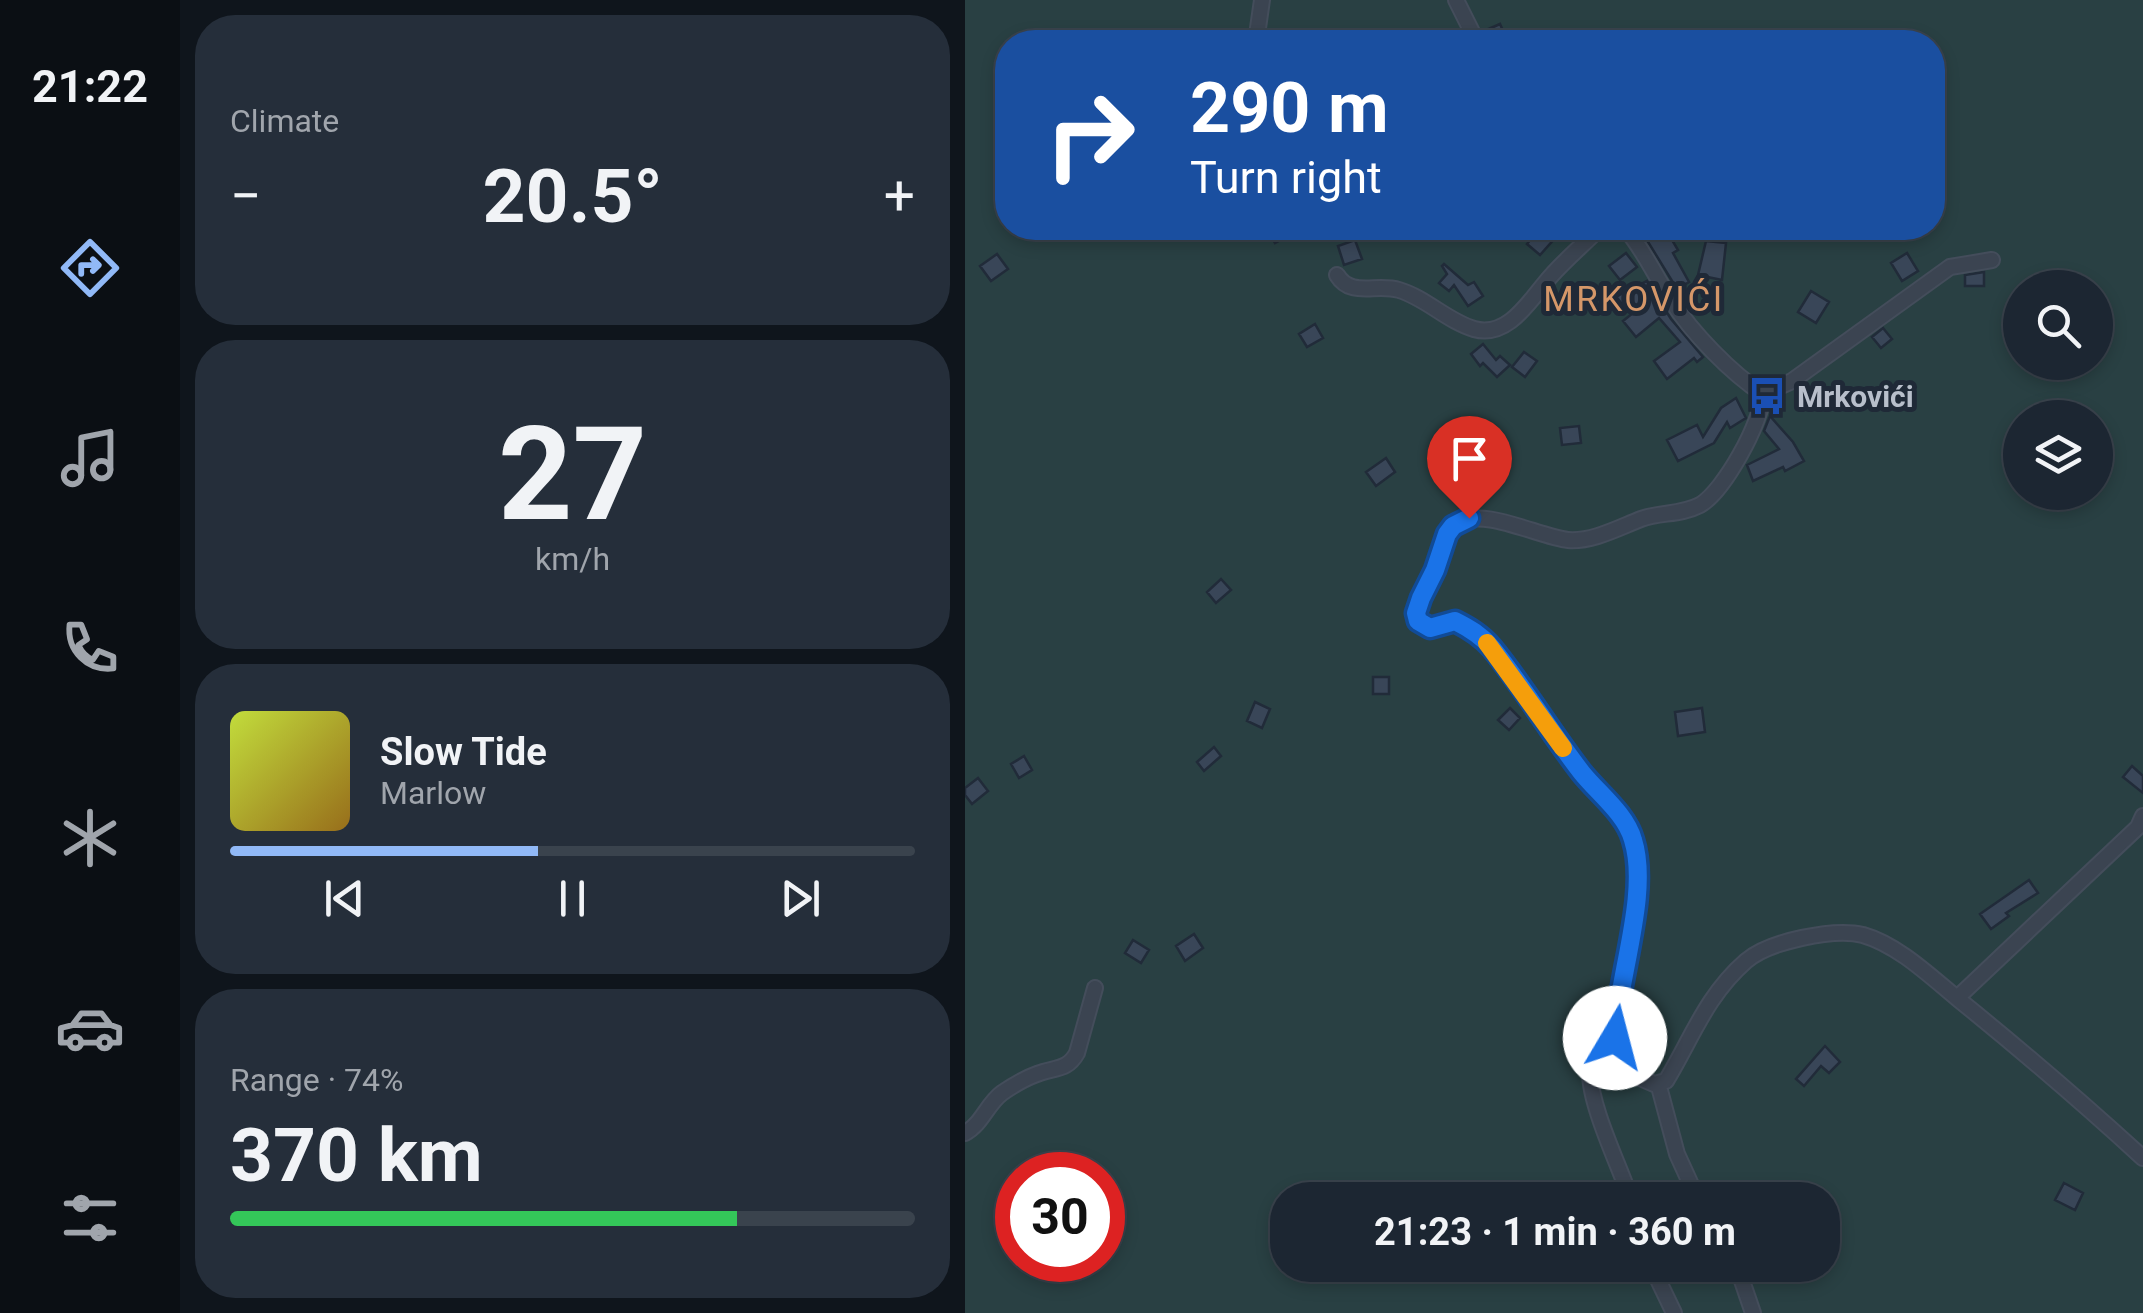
<!DOCTYPE html>
<html lang="en">
<head>
<meta charset="utf-8">
<style>
	body { margin:0; font-family:Roboto,sans-serif; background:#252e3a; color:#f1f3f6; height:100vh; display:flex; flex-direction:column; font-size:38px; white-space:nowrap }
	* { box-sizing:border-box; margin:0 }
	p { font-size:32px; color:#a0a5ac }
	.icon { flex:none; width:55px; height:55px; fill:none; stroke:currentColor; stroke-width:2; stroke-linecap:round; stroke-linejoin:round }
	.map { position:relative; flex:1; overflow:hidden }
	.drawer { display:flex; flex-direction:column; gap:15px; padding:15px; background:#0f151c; width:785px }
	.drawer>* { flex:none }
	.guide { position:absolute; left:30px; top:30px; width:950px; height:210px; border-radius:40px; box-shadow:0 5px 15px #0003,0 0 0 2px #3a434d; background:#1a4fa0; color:#fff; overflow:hidden }
	.tools { position:absolute; left:1038px; top:270px; display:grid; gap:20px }
	.tools a { display:grid; place-items:center; width:110px; height:110px; border-radius:50%; background:#1c2632; box-shadow:0 5px 15px #0003,0 0 0 2px #3a434d; font-size:50px }
	.speed { position:absolute; left:30px; top:1152px; display:flex; gap:20px; font-size:50px; font-weight:700; text-align:center }
	.speed>* { display:grid; place-content:center; width:130px; height:130px; border-radius:50%; background:#1c2632; box-shadow:0 5px 15px #0003,0 0 0 2px #3a434d; line-height:1 }
	.speed .limit { border:15px solid #d22; background:#fff; color:#111 }
	.pin { position:absolute; display:grid; place-items:center; width:85px; height:85px; color:#fff; margin:-102px -42px; border-radius:50% 50% 50% 0; rotate:-45deg; box-shadow:0 0 10px #0007 }
	.pin .icon { rotate:45deg }
	.me { position:absolute; width:110px; margin:-55px; rotate:8deg; stroke-linejoin:round; filter:drop-shadow(0 0 8px #0008) }
	.turn { display:flex; align-items:center; gap:35px; height:210px; padding:0 30px; font-size:45px }
	.turn .icon { width:130px; height:130px; stroke-width:2.5 }
	.turn b { display:block; font-size:70px; line-height:85px }
	.big { font-size:75px; font-weight:700; line-height:1.1 }
	.drawer .card { flex:1; display:flex; flex-direction:column; justify-content:center; gap:15px; min-width:0; padding:0 35px; border-radius:40px; background:#252e3a }
	.drawer .dial { align-items:center; gap:0 }
	.dial b { font-size:130px; line-height:1 }
	.song { display:flex; align-items:center; gap:30px }
	.cover { width:120px; height:120px; border-radius:15px; background:linear-gradient(135deg,hsl(70 70% 55%),hsl(40 70% 35%)) }
	.played { height:10px; border-radius:5px; background:linear-gradient(90deg,#91b9f7 45%,#3a434d 45%) }
	.keys { display:flex; justify-content:space-around; direction:ltr }
	.heat { display:flex; justify-content:space-between; align-items:center; font-size:55px; direction:ltr }
	.charge { height:15px; border-radius:8px; background:linear-gradient(90deg,#34c759 74%,#3a434d 0) }
	.trip { position:absolute; left:305px; top:1182px; width:570px; height:100px; border-radius:40px; background:#1c2632; box-shadow:0 5px 15px #0003,0 0 0 2px #3a434d; font-weight:700; line-height:100px; text-align:center }
	main { display:flex; flex:1; min-height:0 }
	.menu { display:flex; flex-direction:column; width:180px; justify-content:space-around; align-items:center; background:#0b0f14; color:#a0a5ac }
	.menu .icon { width:70px; height:70px }
	.menu .active { color:#91b9f7 }
	.menu b { font-size:45px; color:#f1f3f6 }
	.map>svg:first-child { display:block }
</style>
</head>
<body>
<main>
<nav class="menu">
<b>21:22</b>
<svg class="icon active" aria-label="directions" viewBox="0 0 24 24"><path d="M12 3l9 9-9 9-9-9zM9 14v-3h6M13 9l2 2-2 2"/></svg>
<svg class="icon" aria-label="music" viewBox="0 0 24 24"><path d="M9 18V5l10-2v13"/><circle cx="6" cy="18" r="3"/><circle cx="16" cy="16" r="3"/></svg>
<svg class="icon" aria-label="phone" viewBox="0 0 24 24"><path d="M5 4h4l2 5-3 2q2 4 5 5l2-3 5 2v4C11 20 4 13 5 4z"/></svg>
<svg class="icon" aria-label="climate" viewBox="0 0 24 24"><path d="M12 3v18M4 7l16 10M4 17L20 7"/></svg>
<svg class="icon" aria-label="car" viewBox="0 0 24 24"><path d="M5 17H2v-5l4-1 3-4h7l3 4 3 1v5h-3M9 17h6M6 11h13"/><circle cx="7" cy="17" r="2"/><circle cx="17" cy="17" r="2"/></svg>
<svg class="icon" aria-label="filters" viewBox="0 0 24 24"><path d="M4 7h16M4 17h16"/><circle cx="9" cy="7" r="2"/><circle cx="15" cy="17" r="2"/></svg>
</nav>
<section class="drawer">
<div class="card"><p>Climate</p>
<div class="heat"><a>−</a><b class="big">20.5°</b><a>+</a></div>
</div>
<div class="card dial"><b>27</b><p>km/h</p></div>
<div class="card">
<div class="song"><i class="cover"></i><div><b>Slow Tide</b><p>Marlow</p></div></div>
<div class="played"></div>
<div class="keys"><svg class="icon" aria-label="previous" viewBox="0 0 24 24"><path d="M18 5L8 12l10 7zM5 5v14"/></svg><svg class="icon" aria-label="pause" viewBox="0 0 24 24"><path d="M8 5v14M16 5v14"/></svg><svg class="icon" aria-label="next" viewBox="0 0 24 24"><path d="M6 5l10 7-10 7zM19 5v14"/></svg></div>
</div>
<div class="card"><p>Range · 74%</p><b class="big">370 km</b><div class="charge"></div></div>
</section>
<div class="map">
<svg width="1178" height="1313" viewBox="0 0 1178 1313">
	<rect width="100%" height="100%" fill="#263242"/>
	<path fill="#294043" fill-rule="evenodd" d="M0,0H1178V1313H0ZM42,42H968V228H42ZM1055,288H1130V362H1055ZM1055,418H1130V492H1055ZM52,1175H138V1260H52ZM322,1200H858V1265H322Z"/>
	<path fill="#394658" stroke="#212b39" stroke-width="2.5" d="M535,24L543,42H524L519,31Z
		M301,228H337L310,243Z
		M575,228L591,237L575,255L562,244Z
		M700,228L713,250L708,253L724,282L712,289L680,237Z
		M390,240L397,259L379,265L373,246Z
		M741,241L761,243L757,280L733,275Z
		M661,253L672,267L655,280L644,266Z
		M942,253L953,271L937,281L926,263Z
		M32,254L43,269L26,281L15,266Z
		M479,264L503,285L509,282L518,296L503,306L489,285L484,291L474,283L482,274L477,266Z
		M1019,272V286H1000V275Z
		M682,281L706,319L738,357L732,362L729,358L702,379L689,361L715,342L694,318L671,337L658,321L678,305L631,307Z
		M846,291L864,302L851,323L833,312Z
		M350,324L358,338L342,347L334,334Z
		M918,328L927,339L916,348L907,337Z
		M518,344L531,360L535,356L545,365L532,377L518,363L515,366L506,354Z
		M559,352L572,361L560,377L547,367Z
		M771,398L781,418L765,428L762,422L749,443L713,461L702,440L732,425L738,437L756,408Z
		M805,416L828,442L839,461L820,471L818,467L788,481L782,465L814,449L799,431Z
		M614,426L616,443L597,445L595,428Z
		M421,458L430,472L411,486L401,472Z
		M256,579L266,590L251,603L242,592Z
		M408,677H424V694H408Z
		M290,702L305,709L297,728L282,721Z
		M545,708L555,718L544,730L533,720Z
		M737,708L740,732L713,736L710,712Z
		M249,747L256,756L239,771L232,762Z
		M59,756L67,770L54,778L46,764Z
		M1167,766L1178,776V793L1158,777Z
		M13,778L23,791L7,804L0,795V788Z
		M1064,880L1073,893L1041,913L1044,916L1026,929L1015,914Z
		M229,934L238,948L220,961L211,946Z
		M168,940L184,950L176,963L160,953Z
		M860,1046L875,1062L864,1073L856,1066L839,1086L831,1079Z
		M1099,1183L1118,1193L1110,1210L1090,1200Z"/>
	<g fill="none" stroke-linecap="round" stroke-linejoin="round">
		<g stroke="#444d5b" stroke-width="18">
			<path id="street" d="M491,0L512,42
				M291,42L297,0
				M660,228C679,250 690,276 706,300C727,333 766,373 798,394C797,422 759,491 735,505C716,515 695,512 676,519C653,528 627,542 603,540C574,537 517,506 492,524C485,529 455,600 451,613L458,626L465,628L489,621L516,637L527,648L570,712L662,826L669,841L672,883L658,983L651,1010L650,1038L666,1074L689,1084L701,1081C727,1038 741,996 781,961C804,941 869,928 898,935C933,945 965,976 993,999C1056,1050 1118,1103 1178,1158
				M372,275C386,298 411,283 434,290C461,298 482,321 509,329C544,339 566,298 586,276C601,259 619,244 635,228
				M798,394L827,381L985,267L1027,260
				M992,998L1173,827L1178,816
				M650,1013C640,1030 627,1051 625,1071C624,1105 655,1167 666,1200
				M693,1083L712,1154L733,1200
				M0,1133C17,1124 22,1104 37,1093C47,1086 61,1078 72,1074C90,1067 102,1071 112,1053L130,988
				M686,1265L709,1313
				M767,1265L775,1275L788,1313"/>
		</g>
		<use href="#street" stroke="#3b4451" stroke-width="14"/>
	</g>
	<g fill="none" stroke-linecap="round" stroke-linejoin="round">
		<g stroke="#114b97" stroke-width="25">
			<path id="route" d="M504,518L488,526L482,534L470,570L456,598L451,613L453,621L465,628L490,621C504,628 516,635 527,648C559,687 585,732 617,773C633,793 661,814 668,840C685,894 652,980 650,1038"/>
		</g>
		<use href="#route" stroke="#1a73e8" stroke-width="18"/>
		<path stroke="#f59e0b" stroke-width="18" d="M522,643L598,748"/>
	</g>
	<defs>
		<g id="bus-bare" transform="scale(3)"><path d="M-5-6H5V4H4V6H2V4H-2V6H-4V4H-5ZM-3.5-4V0h7V-4ZM-3.5 1.2v1.5H-2V1.2ZM2 1.2v1.5H3.5V1.2Z" fill="#1a4fb4" stroke="#1f2937" stroke-width="2.5" paint-order="stroke"/></g>
	</defs>
	<g fill-rule="evenodd">
		<use href="#bus-bare" x="802" y="396"/>
	</g>
	<g text-anchor="middle" dominant-baseline="central" stroke-width="10" stroke-linejoin="round" paint-order="stroke">
		<g font-size="30" font-weight="bold" fill="#b8bfcb" stroke="#1f2937" text-anchor="start">
			<text x="832" y="396">Mrkovići</text>
		</g>
		<g font-size="35" letter-spacing="2.5" fill="#d59769" stroke="#1f2937">
			<text x="669" y="299">MRKOVIĆI</text>
		</g>
	</g>
</svg>
<div class="tools">
<a><svg class="icon" aria-label="search" viewBox="0 0 24 24"><circle cx="10" cy="10" r="6"/><path d="M15 15l6 6"/></svg></a>
<a><svg class="icon" aria-label="layers" viewBox="0 0 24 24"><path d="M12 4l9 5-9 5-9-5zM3 14l9 5 9-5"/></svg></a>
</div>
<div class="speed"><div class="limit">30</div></div>
<div class="pin" style="left:504px;top:518px;background:#d93025"><svg class="icon" aria-label="arrive" viewBox="0 0 24 24"><path d="M6 21V4h12l-3 4 3 4H6"/></svg></div>
<svg class="me" style="left:650px;top:1038px" viewBox="-20 -20 40 40"><circle r="19" fill="#fff"/><path d="M0-13L10 11 0 6-10 11z" fill="#1a73e8"/></svg>
<div class="trip">21:23 · 1 min · 360 m</div>
<div class="guide">
<div class="turn"><svg class="icon" aria-label="right" viewBox="0 0 24 24"><path d="M7 20v-9h11M14 6l5 5-5 5"/></svg><div><b>290 m</b>Turn right</div></div>
</div>
</div>
</main>
</body>
</html>
